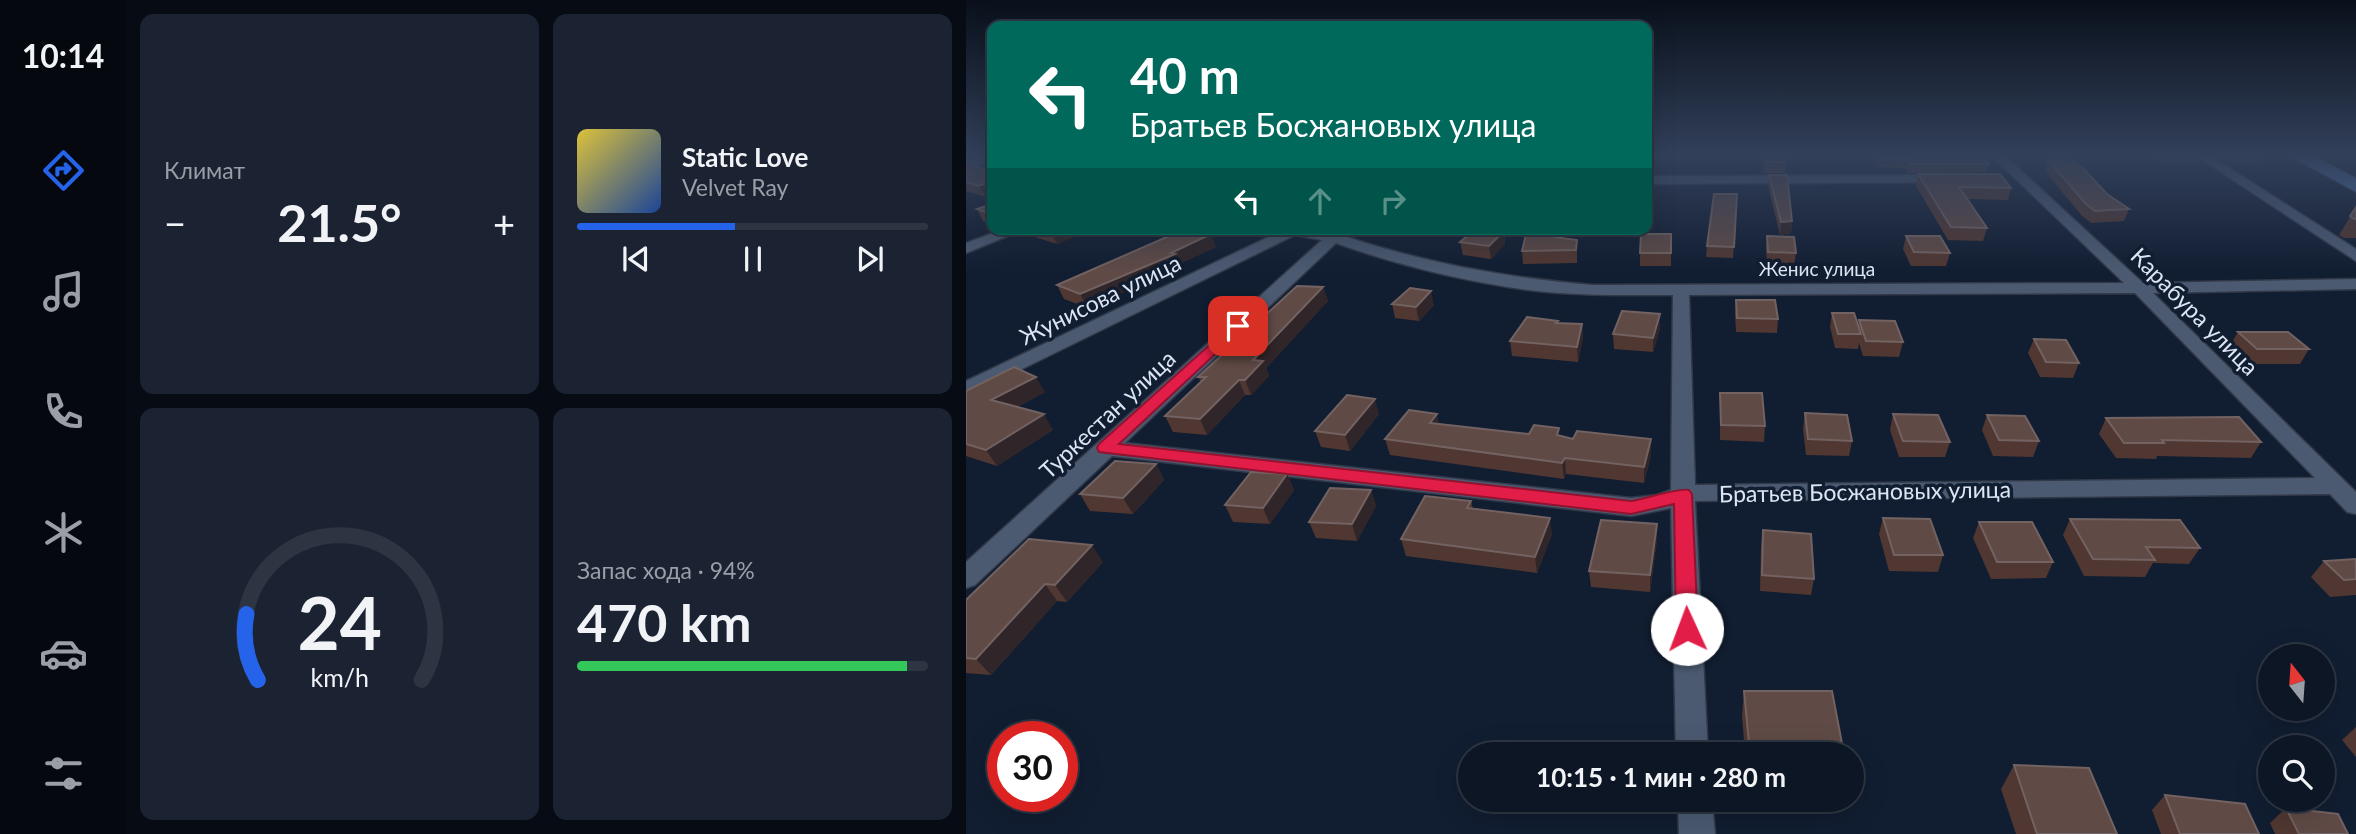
<!DOCTYPE html>
<html lang="ru">
<head>
<meta charset="utf-8">
<style>
	body { margin:0; font-family:Lato,sans-serif; background:#1b2332; color:#f1f3f6; height:100vh; display:flex; flex-direction:column; font-size:26px; white-space:nowrap }
	* { box-sizing:border-box; margin:0 }
	p { font-size:23px; color:#9a9fa7 }
	.icon { flex:none; width:38px; height:38px; fill:none; stroke:currentColor; stroke-width:2; stroke-linecap:round; stroke-linejoin:round }
	.map { position:relative; flex:1; overflow:hidden }
	.side { display:flex; flex-direction:column; gap:14px; padding:14px; background:#070c14; width:840px }
	.side>* { flex:none }
	.banner { position:absolute; left:21px; top:21px; width:665px; height:214px; border-radius:14px; box-shadow:0 7px 28px #0002,0 0 0 2px #2d3542; background:#00695c; color:#fff; overflow:hidden }
	.needle { width:46px; rotate:343deg }
	.tools { position:absolute; left:1292px; top:644px; display:grid; gap:14px }
	.tools a { display:grid; place-items:center; width:77px; height:77px; border-radius:50%; background:#0d1625; box-shadow:0 7px 28px #0002,0 0 0 2px #2d3542; font-size:35px }
	.speed { position:absolute; left:21px; top:721px; display:flex; gap:14px; font-size:35px; font-weight:700; text-align:center }
	.speed>* { display:grid; place-content:center; width:91px; height:91px; border-radius:50%; background:#0d1625; box-shadow:0 7px 28px #0002,0 0 0 2px #2d3542; line-height:1 }
	.speed .limit { border:10px solid #d22; background:#fff; color:#111 }
	.pin { position:absolute; display:grid; place-items:center; width:60px; height:60px; color:#fff; margin:-30px; border-radius:14px; box-shadow:0 4px 10px #0006 }
	.me { position:absolute; width:77px; margin:-38px; rotate:358deg; stroke-linejoin:round; filter:drop-shadow(0 0 5px #0008) }
	.turn { display:flex; align-items:center; gap:24px; height:147px; padding:0 28px; font-size:32px }
	.turn .icon { width:91px; height:91px; stroke-width:2.5 }
	.turn b { display:block; font-size:49px; line-height:60px }
	.lanes { display:flex; align-items:center; height:66px; padding:0 28px; background:#0003; justify-content:center; gap:35px; direction:ltr }
	.lanes .off { opacity:.35 }
	.big { font-size:52px; font-weight:700; line-height:1.1 }
	.side .widget { flex:1; display:flex; flex-direction:column; justify-content:center; gap:10px; min-width:0; padding:0 24px; border-radius:14px; background:#1b2332 }
	.side .dial { align-items:center; gap:0 }
	.dial svg { height:182px; overflow:visible; fill:none; stroke:#2d3542; stroke-width:7; stroke-linecap:round; text-anchor:middle }
	.dial text { fill:#f1f3f6; stroke:none }
	.song { display:flex; align-items:center; gap:21px }
	.cover { width:84px; height:84px; border-radius:10px; background:linear-gradient(135deg,hsl(50 70% 55%),hsl(220 70% 35%)) }
	.played { height:7px; border-radius:4px; background:linear-gradient(90deg,#2563eb 45%,#2d3542 45%) }
	.keys { display:flex; justify-content:space-around; direction:ltr }
	.heat { display:flex; justify-content:space-between; align-items:center; font-size:38px; direction:ltr }
	.charge { height:10px; border-radius:5px; background:linear-gradient(90deg,#34c759 94%,#2d3542 0) }
	.side .tiles { flex:1; display:grid; gap:14px; grid-template-columns:repeat(2,1fr) }
	.trip { position:absolute; left:492px; top:742px; width:406px; height:70px; border-radius:35px; background:#0d1625; box-shadow:0 7px 28px #0002,0 0 0 2px #2d3542; font-weight:700; line-height:70px; text-align:center }
	main { display:flex; flex:1; min-height:0 }
	.dock { display:flex; flex-direction:column; width:126px; justify-content:space-around; align-items:center; background:#05090f; color:#9a9fa7 }
	.dock .icon { width:49px; height:49px }
	.dock .selected { color:#2563eb }
	.dock b { font-size:32px; color:#f1f3f6 }
	.map>svg:first-child { display:block }
</style>
</head>
<body>
<main>
<nav class="dock">
<b>10:14</b>
<svg class="icon selected" aria-label="directions" viewBox="0 0 24 24"><path d="M12 3l9 9-9 9-9-9zM9 14v-3h6M13 9l2 2-2 2"/></svg>
<svg class="icon" aria-label="music" viewBox="0 0 24 24"><path d="M9 18V5l10-2v13"/><circle cx="6" cy="18" r="3"/><circle cx="16" cy="16" r="3"/></svg>
<svg class="icon" aria-label="phone" viewBox="0 0 24 24"><path d="M5 4h4l2 5-3 2q2 4 5 5l2-3 5 2v4C11 20 4 13 5 4z"/></svg>
<svg class="icon" aria-label="climate" viewBox="0 0 24 24"><path d="M12 3v18M4 7l16 10M4 17L20 7"/></svg>
<svg class="icon" aria-label="car" viewBox="0 0 24 24"><path d="M5 17H2v-5l4-1 3-4h7l3 4 3 1v5h-3M9 17h6M6 11h13"/><circle cx="7" cy="17" r="2"/><circle cx="17" cy="17" r="2"/></svg>
<svg class="icon" aria-label="filters" viewBox="0 0 24 24"><path d="M4 7h16M4 17h16"/><circle cx="9" cy="7" r="2"/><circle cx="15" cy="17" r="2"/></svg>
</nav>
<section class="side">
<div class="tiles">
<div class="widget"><p>Климат</p>
<div class="heat"><a>−</a><b class="big">21.5°</b><a>+</a></div>
</div>
<div class="widget">
<div class="song"><i class="cover"></i><div><b>Static Love</b><p>Velvet Ray</p></div></div>
<div class="played"></div>
<div class="keys"><svg class="icon" aria-label="previous" viewBox="0 0 24 24"><path d="M18 5L8 12l10 7zM5 5v14"/></svg><svg class="icon" aria-label="pause" viewBox="0 0 24 24"><path d="M8 5v14M16 5v14"/></svg><svg class="icon" aria-label="next" viewBox="0 0 24 24"><path d="M6 5l10 7-10 7zM19 5v14"/></svg></div>
</div>
<div class="widget dial"><svg viewBox="0 0 100 80">
<path d="M14 69A42 42 0 1 1 86 69"/>
<path d="M14 69A42 42 0 0 1 9 40" stroke="#2563eb"/>
<text x="50" y="56" font-size="32" font-weight="700">24</text>
<text x="50" y="72" font-size="11">km/h</text>
</svg></div>
<div class="widget"><p>Запас хода · 94%</p><b class="big">470 km</b><div class="charge"></div></div>
</div>
</section>
<div class="map">
<svg width="1390" height="834" viewBox="0 0 1390 834">
	<rect width="100%" height="100%" fill="#111d31"/>
	<g fill="none" stroke-linecap="round" stroke-linejoin="round">
		<g stroke="#313848" stroke-width="3">
			<path id="street" d="M20,155H26V161L0,169V161Z
				M1025,155H1038L1177,283L1390,279V289L1187,293L1390,492V514L1381,512L1364,494L729,501L742,754H710L705,508L665,516L146,456L9,585L0,588V562L356,240L329,235L7,393L0,395V381L313,232L311,229L364,232L367,229H378L380,232L378,236C459,263 542,278 627,285L1158,283ZM370,243C431,265 497,281 562,290C610,296 659,295 707,295L705,490L691,495L665,498L159,443ZM1169,293L1349,478L729,485L723,295Z
				M1229,155H1243L1390,249V261Z
				M977,175L982,176V182L681,184V176Z
				M38,229H59L0,253V243Z
				M712,800H746L749,834H713Z"/>
		</g>
		<g stroke="#313848" stroke-width="3">
			<path id="primary" d="M1322,155H1345L1390,178V192Z"/>
		</g>
		<use href="#street" fill="#4b5a71" fill-rule="evenodd"/>
		<use href="#primary" fill="#5075b1" fill-rule="evenodd"/>
	</g>
	<path fill="#503731" d="M797,155H819V173H799L796,161Z
		M905,155H1015L1023,164L1020,172L942,173L939,168L910,167Z
		M1181,155H1238L1235,162H1191Z
		M1248,155H1301L1297,162H1259Z
		M1082,160L1163,209L1158,221L1125,223L1116,216L1079,171Z
		M0,163L26,171L20,197L0,191Z
		M952,174L1045,188L1042,200L1001,199L1021,228L1017,241L982,240L950,186Z
		M803,175L826,221L825,233L814,235L802,186Z
		M771,194L767,258L740,257L741,246Z
		M26,204V224L17,221L11,209Z
		M1390,207V238H1378L1373,235Z
		M54,229H126L91,244L56,233Z
		M538,231L539,244L525,259L497,255L494,242Z
		M705,234V266H674V253Z
		M801,236L830,253L828,266L801,265L800,249Z
		M940,236L984,253L980,266H945L937,249Z
		M591,238L611,240V263L557,264L556,251Z
		M250,247L213,264L214,267L122,308L98,299L91,285Z
		M357,287L362,301L300,368L303,376L285,395H279L241,435L207,432L199,416L235,382L232,377Z
		M770,300L812,319L811,333L770,332L769,314Z
		M426,304L468,305L453,321L429,318Z
		M866,313L892,326L893,320L937,342L933,357L897,356L893,343L892,349L869,348L864,327Z
		M592,323L616,324L617,338L612,362L546,356L544,341Z
		M694,329L687,352L648,349L647,334Z
		M1272,332L1343,349L1334,364H1282L1264,346Z
		M1068,339L1113,363L1107,378L1074,377L1062,353Z
		M0,391L79,392L51,407L87,430L31,466L0,456Z
		M754,393L799,426L798,442L754,440Z
		M839,413L886,441L883,456L840,455L837,429Z
		M413,414L384,451L355,447L349,431Z
		M927,414L984,442L979,457H933L924,430Z
		M1021,415L1073,441L1067,457L1027,456L1016,430Z
		M1140,418L1295,442L1285,458L1191,456L1190,459L1150,458L1133,434Z
		M473,424L563,434L594,435L607,439L685,455L678,483L600,474L598,479L424,455L419,439Z
		M190,464L198,480L167,514L124,511L114,494Z
		M321,474L328,490L304,524L267,522L259,505Z
		M405,490L410,506L391,541L350,538L343,522Z
		M505,501L507,509L586,534L571,573L440,556L435,539Z
		M917,518L977,555L972,572L923,571L913,534Z
		M1104,519L1234,548L1223,564L1187,563L1179,577L1118,576L1097,535Z
		M1013,522L1087,562L1080,578L1025,579L1007,538Z
		M797,530L848,579L845,595L794,591L795,547Z
		M691,540L684,592L625,587L623,571Z
		M1390,559V595L1364,597L1345,577L1358,561Z
		M137,562L101,602L91,601L25,675L0,673V600Z
		M778,691L878,754H779L776,715Z
		M1390,727V757L1376,740Z
		M1048,765L1151,834H1050L1035,789Z
		M1199,795L1293,834H1195L1186,810Z
		M1320,808L1382,834H1309L1304,823Z"/>
	<path fill="#302528" d="M26,181V195L20,197L13,186Z
		M826,221L825,233L814,235L815,222Z
		M94,229H126L91,244L85,233Z
		M589,229H592L589,250L588,237Z
		M538,231L539,244L525,259L523,246Z
		M245,234L250,247L213,264L214,267L122,308L114,294Z
		M357,287L362,301L300,368L303,376L285,395L279,380L287,360Z
		M465,291L468,305L453,321L450,307Z
		M694,314V329L687,352V338Z
		M616,324L617,338L612,362L611,347Z
		M70,377L79,392L35,415L25,400Z
		M273,380L279,395L241,435L234,419Z
		M409,399L413,414L384,451L379,435Z
		M78,414L87,430L31,466L20,450Z
		M471,414L474,429L464,423Z
		M685,439V455L678,483V467Z
		M599,458L600,474L598,479L596,463Z
		M190,464L198,480L167,514L157,498Z
		M321,474L328,490L304,524L297,508Z
		M405,490L410,506L391,541L386,524Z
		M584,518L586,534L571,573L569,557Z
		M691,524V540L684,592V575Z
		M126,545L137,562L101,602L89,585Z
		M79,584L91,601L25,675L10,659Z"/>
	<path fill="#5f4a46" stroke="#726261" stroke-width="2" d="M798,155H819L820,162H800Z
		M910,155H1015L1023,164H943L940,159H911Z
		M1103,159L1116,167L1141,194L1163,209L1129,211L1120,204L1082,160Z
		M0,163L26,171V181L13,186L0,182Z
		M952,174H1034L1045,188L993,187L1021,228L985,227Z
		M803,175H821L826,221L815,222Z
		M748,194H771L768,247L741,246Z
		M26,204V214L11,209Z
		M1390,207V219H1388L1384,216Z
		M74,229H94L85,233Z
		M219,229H242L245,234L205,253L209,254L114,294L91,285Z
		M509,229H522L538,231L523,246L494,242Z
		M568,229H589L588,237L611,240L610,250L556,251L560,234L567,235Z
		M675,234H705V253H674Z
		M801,236L828,237L830,253L802,252Z
		M940,236H974L984,253L948,252Z
		M331,286L357,287L287,360L297,361L279,380H273L234,419L199,416L240,377H232Z
		M444,288L465,291L450,307L426,304Z
		M770,300H809L812,319L771,318Z
		M656,311L694,314L687,338L647,334Z
		M866,313H888L895,334H872Z
		M561,317L592,321L590,323L616,324L611,347L544,341Z
		M893,320L929,321L937,342L900,341Z
		M1272,332H1322L1343,349H1291Z
		M1068,339L1100,340L1113,363L1080,362Z
		M48,367L70,377L25,400L78,414L20,450L0,444V391Z
		M754,393H796L799,426L755,425Z
		M381,395L409,399L379,435L349,431Z
		M443,410L471,414L464,423L563,434L568,425L593,428L591,435L607,439L611,431L685,439L678,467L599,458L596,463L419,439Z
		M839,413L881,415L886,441L842,439Z
		M927,414L972,415L984,442L937,441Z
		M1021,415L1059,416L1073,441L1033,440Z
		M1273,417L1295,442L1196,440L1198,443H1158L1140,418Z
		M149,461L190,464L157,498L114,494Z
		M285,472L321,474L297,508L259,505Z
		M364,488L405,490L386,524L343,522Z
		M459,496L505,501L501,508L584,518L569,557L435,539Z
		M917,518L964,519L977,555H928Z
		M1104,519L1214,520L1234,548L1180,547L1189,560L1127,559Z
		M635,520L691,524L684,575L623,571Z
		M1013,522H1066L1087,562H1031Z
		M797,530L845,534L848,579L796,575Z
		M63,539L126,545L89,585L79,584L10,659L0,658V600Z
		M1390,559V579L1378,580L1358,561Z
		M778,691H866L878,754H784Z
		M1048,765L1123,768L1151,834H1071Z
		M1199,795L1279,804L1293,834H1214Z
		M1320,808L1372,814L1382,834H1333Z"/>
	<linearGradient id="sky" x2="0" y2="1"><stop stop-color="#09101b"/><stop offset="0.57" stop-color="#32405a"/><stop offset="1" stop-color="#32405a" stop-opacity="0"/></linearGradient>
	<rect width="1390" height="272" fill="url(#sky)"/>
	<path fill="#e11d48" stroke="#92132f" stroke-width="2" d="M272,321L279,326L277,328L153,444L665,501C679,499 714,487 723,490L726,494L732,629L729,636L721,638L714,636L710,629L708,504L665,514L133,452L131,448L133,444L268,323Z"/>
	<g text-anchor="middle" dominant-baseline="central" stroke-width="7" stroke-linejoin="round" paint-order="stroke">
		<g font-size="19" fill="#dce5f3" stroke="#111d31">
			<text x="851" y="268">Женис улица</text>
		</g>
		<g font-size="23" fill="#dce5f3" stroke="#111d31">
			<text transform="translate(134 299) rotate(-26)">Жунисова улица</text>
			<text transform="translate(1229 311) rotate(45)">Карабура улица</text>
			<text transform="translate(141 414) rotate(-43)">Туркестан улица</text>
			<text transform="translate(899 491) rotate(-1)">Братьев Босжановых улица</text>
		</g>
	</g>
</svg>
<div class="tools">
<a><svg class="needle" viewBox="-14 -14 28 28"><path d="M0-13l5 13h-10z" fill="#e53935"/><path d="M0 13l5-13h-10z" fill="#9a9fa7"/></svg></a>
<a><svg class="icon" aria-label="search" viewBox="0 0 24 24"><circle cx="10" cy="10" r="6"/><path d="M15 15l6 6"/></svg></a>
</div>
<div class="speed"><div class="limit">30</div></div>
<div class="pin" style="left:272px;top:326px;background:#d93025"><svg class="icon" aria-label="arrive" viewBox="0 0 24 24"><path d="M6 21V4h12l-3 4 3 4H6"/></svg></div>
<svg class="me" style="left:721px;top:629px" viewBox="-20 -20 40 40"><circle r="19" fill="#fff"/><path d="M0-13L10 11 0 6-10 11z" fill="#e11d48"/></svg>
<div class="trip">10:15 · 1 мин · 280 m</div>
<div class="banner">
<div class="turn"><svg class="icon" aria-label="left" viewBox="0 0 24 24"><path d="M17 20v-9H6M10 6l-5 5 5 5"/></svg><div><b>40 m</b>Братьев Босжановых улица</div></div>
<div class="lanes"><svg class="icon" aria-label="left" viewBox="0 0 24 24"><path d="M17 20v-9H6M10 6l-5 5 5 5"/></svg><svg class="icon off" aria-label="ahead" viewBox="0 0 24 24"><path d="M12 20V5M6 11l6-6 6 6"/></svg><svg class="icon off" aria-label="right" viewBox="0 0 24 24"><path d="M7 20v-9h11M14 6l5 5-5 5"/></svg></div>
</div>
</div>
</main>
</body>
</html>
